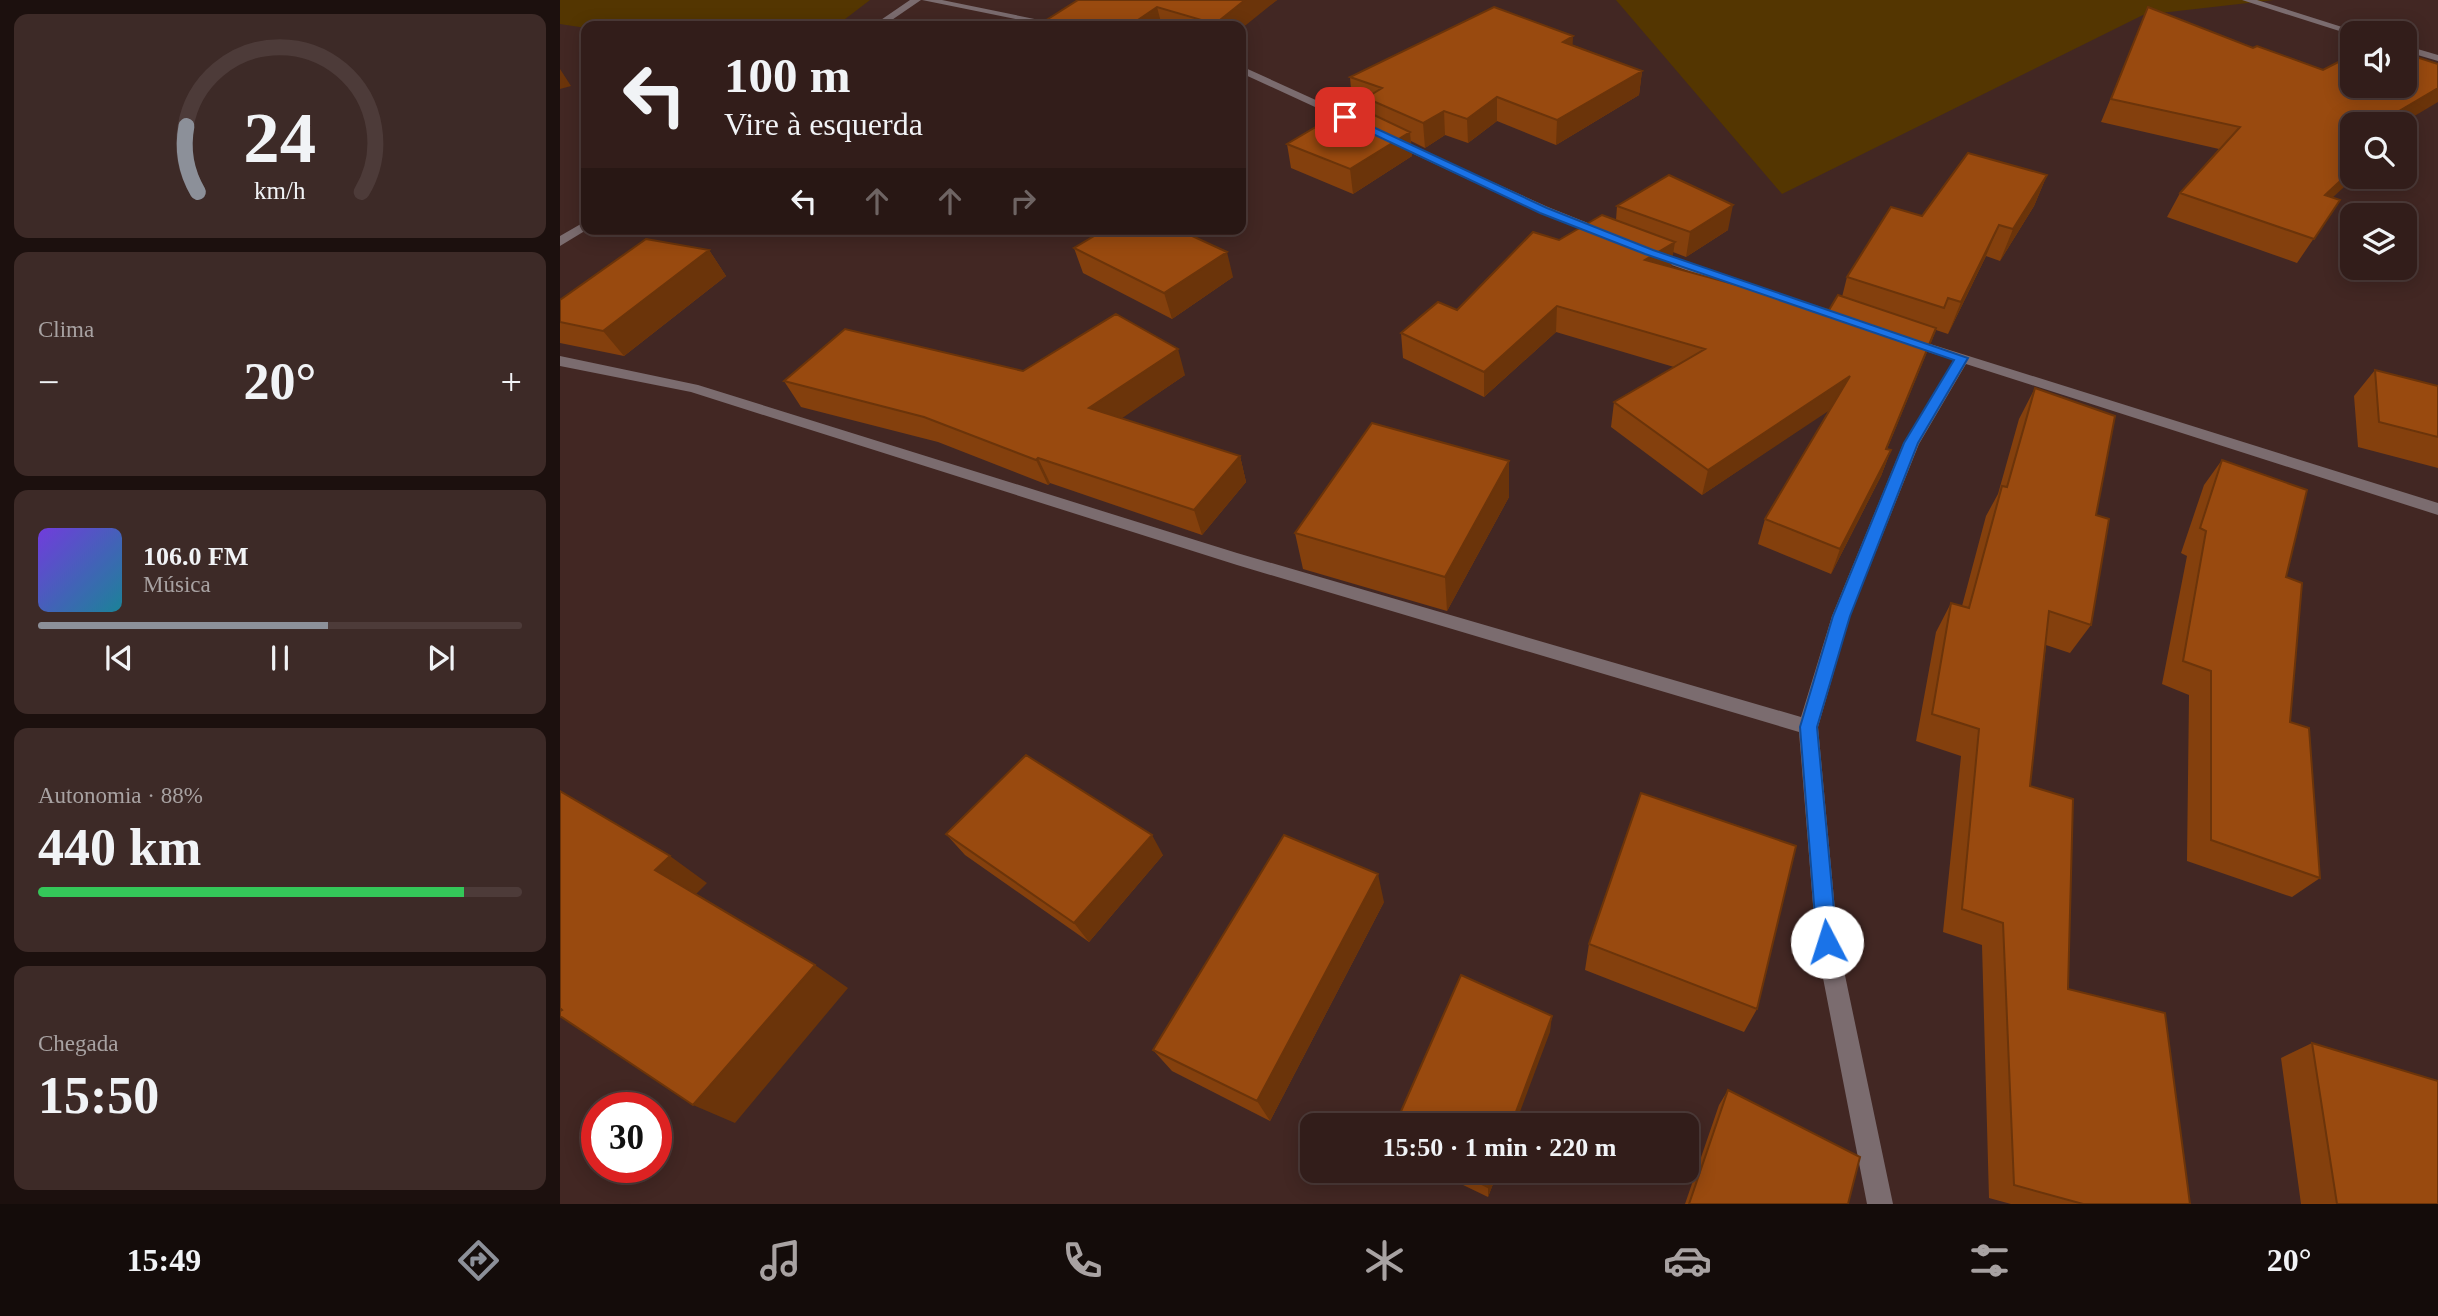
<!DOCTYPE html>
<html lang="pt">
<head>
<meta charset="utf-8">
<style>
	body { margin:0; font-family:"Times New Roman",serif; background:#3d2a27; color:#f1f3f6; height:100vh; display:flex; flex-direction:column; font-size:26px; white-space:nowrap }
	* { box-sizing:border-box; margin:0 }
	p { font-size:23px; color:#a8a2a2 }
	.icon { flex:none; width:38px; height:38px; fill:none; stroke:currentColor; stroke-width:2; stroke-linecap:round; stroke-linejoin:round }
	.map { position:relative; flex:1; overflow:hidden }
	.panel { display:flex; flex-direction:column; gap:14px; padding:14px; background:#1c100e; width:560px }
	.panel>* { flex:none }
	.hud { position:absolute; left:21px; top:21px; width:665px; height:214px; border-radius:14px; box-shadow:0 4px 18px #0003,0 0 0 2px #4d3b39; background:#321d1a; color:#f1f3f6; overflow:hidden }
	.controls { position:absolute; left:1780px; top:21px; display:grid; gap:14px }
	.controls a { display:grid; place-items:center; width:77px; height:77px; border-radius:14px; background:#321d1a; box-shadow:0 4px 18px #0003,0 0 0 2px #4d3b39; font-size:35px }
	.speed { position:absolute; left:21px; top:1092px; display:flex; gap:14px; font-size:35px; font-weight:700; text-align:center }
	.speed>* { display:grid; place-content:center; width:91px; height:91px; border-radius:50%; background:#321d1a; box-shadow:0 4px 18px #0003,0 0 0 2px #4d3b39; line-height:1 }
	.speed .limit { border:10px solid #d22; background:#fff; color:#111 }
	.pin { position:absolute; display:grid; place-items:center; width:60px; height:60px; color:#fff; margin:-30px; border-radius:14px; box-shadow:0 4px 10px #0006 }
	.me { position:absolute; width:77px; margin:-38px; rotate:355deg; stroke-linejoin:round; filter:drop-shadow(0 0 5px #0008) }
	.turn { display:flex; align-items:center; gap:24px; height:147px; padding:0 28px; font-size:32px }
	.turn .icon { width:91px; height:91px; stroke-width:2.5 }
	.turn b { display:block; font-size:49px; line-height:60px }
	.lanes { display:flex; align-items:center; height:66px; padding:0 28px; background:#0003; justify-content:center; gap:35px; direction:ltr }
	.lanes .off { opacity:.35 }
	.big { font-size:52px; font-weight:700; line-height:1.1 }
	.panel .tile { flex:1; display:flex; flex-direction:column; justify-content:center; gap:10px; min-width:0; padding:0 24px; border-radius:14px; background:#3d2a27 }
	.panel .dial { align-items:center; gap:0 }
	.dial svg { height:182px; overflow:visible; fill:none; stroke:#4d3b39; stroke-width:7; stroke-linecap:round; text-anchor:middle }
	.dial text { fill:#f1f3f6; stroke:none }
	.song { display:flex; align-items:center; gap:21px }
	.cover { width:84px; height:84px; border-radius:10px; background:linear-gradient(135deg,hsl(260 70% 55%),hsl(190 70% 35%)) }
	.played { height:7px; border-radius:4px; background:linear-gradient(90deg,#8c9099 60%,#4d3b39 60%) }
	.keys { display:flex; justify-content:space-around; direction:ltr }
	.heat { display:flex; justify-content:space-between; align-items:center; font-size:38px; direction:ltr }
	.charge { height:10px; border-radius:5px; background:linear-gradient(90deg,#34c759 88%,#4d3b39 0) }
	.trip { position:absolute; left:740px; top:1113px; width:399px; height:70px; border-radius:14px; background:#321d1a; box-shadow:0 4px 18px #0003,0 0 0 2px #4d3b39; font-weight:700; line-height:70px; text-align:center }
	.tab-bar { display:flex; height:112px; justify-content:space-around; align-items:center; background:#140c0a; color:#a8a2a2 }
	.tab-bar .icon { width:49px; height:49px }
	.tab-bar .active { color:#8c9099 }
	.tab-bar b { font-size:32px; color:#f1f3f6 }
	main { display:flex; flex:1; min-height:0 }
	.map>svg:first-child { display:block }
</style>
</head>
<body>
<main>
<section class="panel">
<div class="tile dial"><svg viewBox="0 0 100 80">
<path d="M14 69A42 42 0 1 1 86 69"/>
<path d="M14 69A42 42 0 0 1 9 40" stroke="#8c9099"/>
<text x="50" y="56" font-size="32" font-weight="700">24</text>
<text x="50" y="72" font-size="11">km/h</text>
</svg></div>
<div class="tile"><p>Clima</p>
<div class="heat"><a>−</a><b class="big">20°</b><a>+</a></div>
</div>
<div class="tile">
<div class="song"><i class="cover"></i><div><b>106.0 FM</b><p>Música</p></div></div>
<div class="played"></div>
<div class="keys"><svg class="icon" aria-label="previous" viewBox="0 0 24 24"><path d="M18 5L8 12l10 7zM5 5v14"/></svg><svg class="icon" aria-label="pause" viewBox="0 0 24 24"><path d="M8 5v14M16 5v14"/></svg><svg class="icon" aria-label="next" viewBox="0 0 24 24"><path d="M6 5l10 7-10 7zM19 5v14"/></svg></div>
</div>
<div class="tile"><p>Autonomia · 88%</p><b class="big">440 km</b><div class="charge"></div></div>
<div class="tile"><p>Chegada</p><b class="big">15:50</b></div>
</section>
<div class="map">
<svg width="1878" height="1204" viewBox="0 0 1878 1204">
	<rect width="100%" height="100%" fill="#422723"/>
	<path fill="#543601" d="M0,0H310L276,26L26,28L0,24Z
		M1056,0H1714L1583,15L1222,194Z"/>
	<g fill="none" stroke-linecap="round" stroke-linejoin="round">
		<path fill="#7b6c6f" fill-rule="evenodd" d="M350,0H361L323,26H312Z
			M362,0H382L509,26H490Z
			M1682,0H1697L1801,33L1792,35Z
			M1844,45L1878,55V61L1844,51Z
			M681,66L802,121L804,123L794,125L681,73Z
			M830,136L988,207L1048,231L1050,234L1040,237L980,213L826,141L824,139Z
			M26,221L28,229L0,246V236Z
			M1089,248L1219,294L1221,297L1219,300H1209L1084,255V249Z
			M1348,337L1878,503V515L1406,364L1359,444L1290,616L1258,727L1278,942L1333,1204H1307L1256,942L1239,732L677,565L131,392L0,366V356L138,385L677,553L1241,717L1272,616L1343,444L1394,360L1343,344L1341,341Z"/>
	</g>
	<path fill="#84400d" d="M518,0H717L681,26H477Z
		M1588,7L1792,124L1772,198L1780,200L1737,263L1607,217L1620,193L1659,149L1541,122Z
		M1013,45L1082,71L1079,95L996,145L937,121L908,143L885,135L865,148L851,141L852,156L793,194L731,168L727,144L807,112V106L792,101L790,77Z
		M1487,175L1474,206L1440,261L1426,256L1388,334L1376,330L1327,449L1331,450L1321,476L1271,574L1198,544L1205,519L1270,409L1142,495L1051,427L1054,402L1114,367L996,332L924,397L843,358L841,333L897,310L999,240L1056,220L1057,206L1168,230L1126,257L1113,252L1111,267L1269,310L1282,297L1287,277L1362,216Z
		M514,248L673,277L612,319L523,273Z
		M149,250L166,276L64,356L0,343V300Z
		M1815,370L1878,386V468L1798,447L1794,396Z
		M463,371L625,375L561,418L680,456L686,482L642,535L490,483L488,485L378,442L241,407L224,381Z
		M1475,388L1536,515L1531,625L1510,653L1486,645L1470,786L1508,989L1630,1204H1451L1429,1198L1422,945L1383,932L1401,756L1356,741L1376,632L1391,603L1402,606L1426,516L1438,494L1459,419Z
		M1662,460L1726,577L1730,722L1760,878L1732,897L1627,861L1629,695L1602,684L1627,556L1621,553L1644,485Z
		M949,461V497L887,611L743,569L735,533Z
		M386,834L603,855L529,942L405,855Z
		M824,902L710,1121L612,1071L593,1050Z
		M1029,944L1197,1009L1184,1032L1025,970Z
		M1752,1043L1878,1204H1741L1721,1058Z
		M1168,1090L1288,1204H1125L1159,1105Z
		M874,1171H938L928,1197Z"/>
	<path fill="#6b340a" d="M685,0H717L681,29V26H655V24Z
		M597,7L602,26H569Z
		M1013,36L1012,59L1003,42Z
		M0,69L11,86L0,89Z
		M1082,71L1079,95L996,145L997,120Z
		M1878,88V102L1841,124H1817Z
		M937,97V121L908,143L907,119Z
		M884,111L885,135L865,148L863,123Z
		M850,132L852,156L793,194L790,169Z
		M1792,170V177H1795L1748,220L1765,195Z
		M1487,175L1474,206L1440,261L1453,229Z
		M1173,205L1168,230L1126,257L1130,232Z
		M1439,225L1426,256L1388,334L1401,302Z
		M1115,242L1111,267L1085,260Z
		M149,250L166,276L64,356L43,331Z
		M667,252L673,277L612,319L604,293Z
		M997,306L996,332L924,397V372Z
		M1376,328L1366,353L1316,474L1326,449Z
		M618,349L625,375L539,434L529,408Z
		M1290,376L1282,402L1142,495L1148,470Z
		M1331,450L1321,476L1271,574L1280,549Z
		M680,456L686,482L642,535L634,510Z
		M478,458L490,483L488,485L476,460Z
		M949,461V497L887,611L885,577Z
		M592,835L603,855L529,942L514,923Z
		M110,856L147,883L134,896L95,870Z
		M818,874L824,902L710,1121L697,1101Z
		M255,965L288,988L175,1123L133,1105Z
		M992,1016L990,1032L955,1125H951Z
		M934,1171H938L928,1197V1187Z"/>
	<path fill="#994a0f" stroke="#6b340a" stroke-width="2" d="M518,0H685L655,24L597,7L569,26H477Z
		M934,7L1013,36L1003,42L1082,71L997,120L937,97L907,119L884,111L863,123L806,98L822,88L790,77Z
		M1588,7L1693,48L1697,46L1763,70L1792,55V86H1844V53L1878,64V88L1817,124H1792V139L1788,141L1792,143V170L1765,195L1780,200L1754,239L1620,193L1680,127L1551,99Z
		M793,105L850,132L790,169L727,144Z
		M1408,153L1487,175L1453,229L1439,225L1401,302L1388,298L1384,308L1287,277L1331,207L1362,216Z
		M1109,175L1173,205L1130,232L1057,206Z
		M1042,215L1115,242L1085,260L1269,310L1278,295L1376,328L1326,449L1331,450L1280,549L1205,519L1290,376L1148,470L1054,402L1145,349L997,306L924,372L841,333L878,302L897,310L973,232L999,240Z
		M546,229H617L667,252L604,293L514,248Z
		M86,239L149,250L43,331L0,322V300Z
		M556,314L618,349L529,408L680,456L634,510L478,458L476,460L364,417L224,381L285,329L463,371Z
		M1815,370L1878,386V437L1819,422Z
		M1475,388L1555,416L1536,515L1549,519L1531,625L1489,611L1470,786L1513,799L1508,989L1605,1013L1630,1204H1523L1454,1185L1443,923L1402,909L1419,729L1372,714L1391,603L1409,608L1442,486L1447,487Z
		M812,423L949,461L885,577L735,533Z
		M1662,460L1747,490L1726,577L1742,583L1730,722L1749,728L1760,878L1651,840V671L1623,661L1646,531L1640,528Z
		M466,755L592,835L514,923L386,834Z
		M0,791L110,856L95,870L255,965L133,1105L0,1016V1011L2,1010L0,1008Z
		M1081,793L1236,846L1197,1009L1029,944Z
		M724,835L818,874L697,1101L593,1050Z
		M901,975L992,1016L951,1125H835Z
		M1752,1043L1878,1081V1204H1777Z
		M1168,1090L1300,1157L1288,1204H1129Z
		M896,1171H934L928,1187Z"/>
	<path fill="#1a73e8" stroke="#114b97" stroke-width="2" d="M785,114L987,208L1093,250L1408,358L1358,443L1290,616L1257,727L1277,942L1274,949L1267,952L1260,949L1257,942L1240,727L1273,616L1344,443L1394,360L1085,254L980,213L781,119Z"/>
</svg>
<div class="controls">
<a><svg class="icon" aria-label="sound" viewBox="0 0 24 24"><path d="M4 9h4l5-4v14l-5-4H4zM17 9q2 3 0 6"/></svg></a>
<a><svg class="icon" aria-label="search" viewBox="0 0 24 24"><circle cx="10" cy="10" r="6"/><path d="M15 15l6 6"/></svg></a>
<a><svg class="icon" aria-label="layers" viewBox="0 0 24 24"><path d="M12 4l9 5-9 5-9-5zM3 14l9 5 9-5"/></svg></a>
</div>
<div class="speed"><div class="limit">30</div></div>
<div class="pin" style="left:785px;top:117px;background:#d93025"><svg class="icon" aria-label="arrive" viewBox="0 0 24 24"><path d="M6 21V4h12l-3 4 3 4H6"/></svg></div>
<svg class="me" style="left:1267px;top:942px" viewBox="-20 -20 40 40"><circle r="19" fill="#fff"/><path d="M0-13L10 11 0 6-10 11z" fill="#1a73e8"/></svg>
<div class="trip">15:50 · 1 min · 220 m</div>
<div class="hud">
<div class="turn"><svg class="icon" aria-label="left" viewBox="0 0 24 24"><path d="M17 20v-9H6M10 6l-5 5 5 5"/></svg><div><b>100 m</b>Vire à esquerda</div></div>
<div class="lanes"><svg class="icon" aria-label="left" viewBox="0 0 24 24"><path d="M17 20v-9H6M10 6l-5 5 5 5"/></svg><svg class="icon off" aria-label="ahead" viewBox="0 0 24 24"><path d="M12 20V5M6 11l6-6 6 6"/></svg><svg class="icon off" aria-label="ahead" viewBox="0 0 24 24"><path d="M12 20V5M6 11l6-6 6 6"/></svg><svg class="icon off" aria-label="right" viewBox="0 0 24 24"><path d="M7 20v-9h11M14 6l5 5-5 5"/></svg></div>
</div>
</div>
</main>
<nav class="tab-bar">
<b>15:49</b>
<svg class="icon active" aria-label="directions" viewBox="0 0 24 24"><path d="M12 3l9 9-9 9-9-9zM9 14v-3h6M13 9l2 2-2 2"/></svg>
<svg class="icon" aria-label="music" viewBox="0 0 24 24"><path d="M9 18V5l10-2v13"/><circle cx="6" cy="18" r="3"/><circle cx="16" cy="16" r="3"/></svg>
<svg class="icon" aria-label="phone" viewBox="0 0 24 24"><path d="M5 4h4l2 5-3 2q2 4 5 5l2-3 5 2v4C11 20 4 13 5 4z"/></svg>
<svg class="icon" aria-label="climate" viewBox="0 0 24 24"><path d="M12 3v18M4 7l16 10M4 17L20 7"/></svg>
<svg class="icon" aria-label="car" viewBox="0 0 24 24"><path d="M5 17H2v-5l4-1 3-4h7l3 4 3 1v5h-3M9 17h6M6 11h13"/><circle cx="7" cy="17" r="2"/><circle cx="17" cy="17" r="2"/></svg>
<svg class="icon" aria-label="filters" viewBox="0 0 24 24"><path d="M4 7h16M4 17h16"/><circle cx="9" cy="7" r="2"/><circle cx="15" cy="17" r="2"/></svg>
<b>20°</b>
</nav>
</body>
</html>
